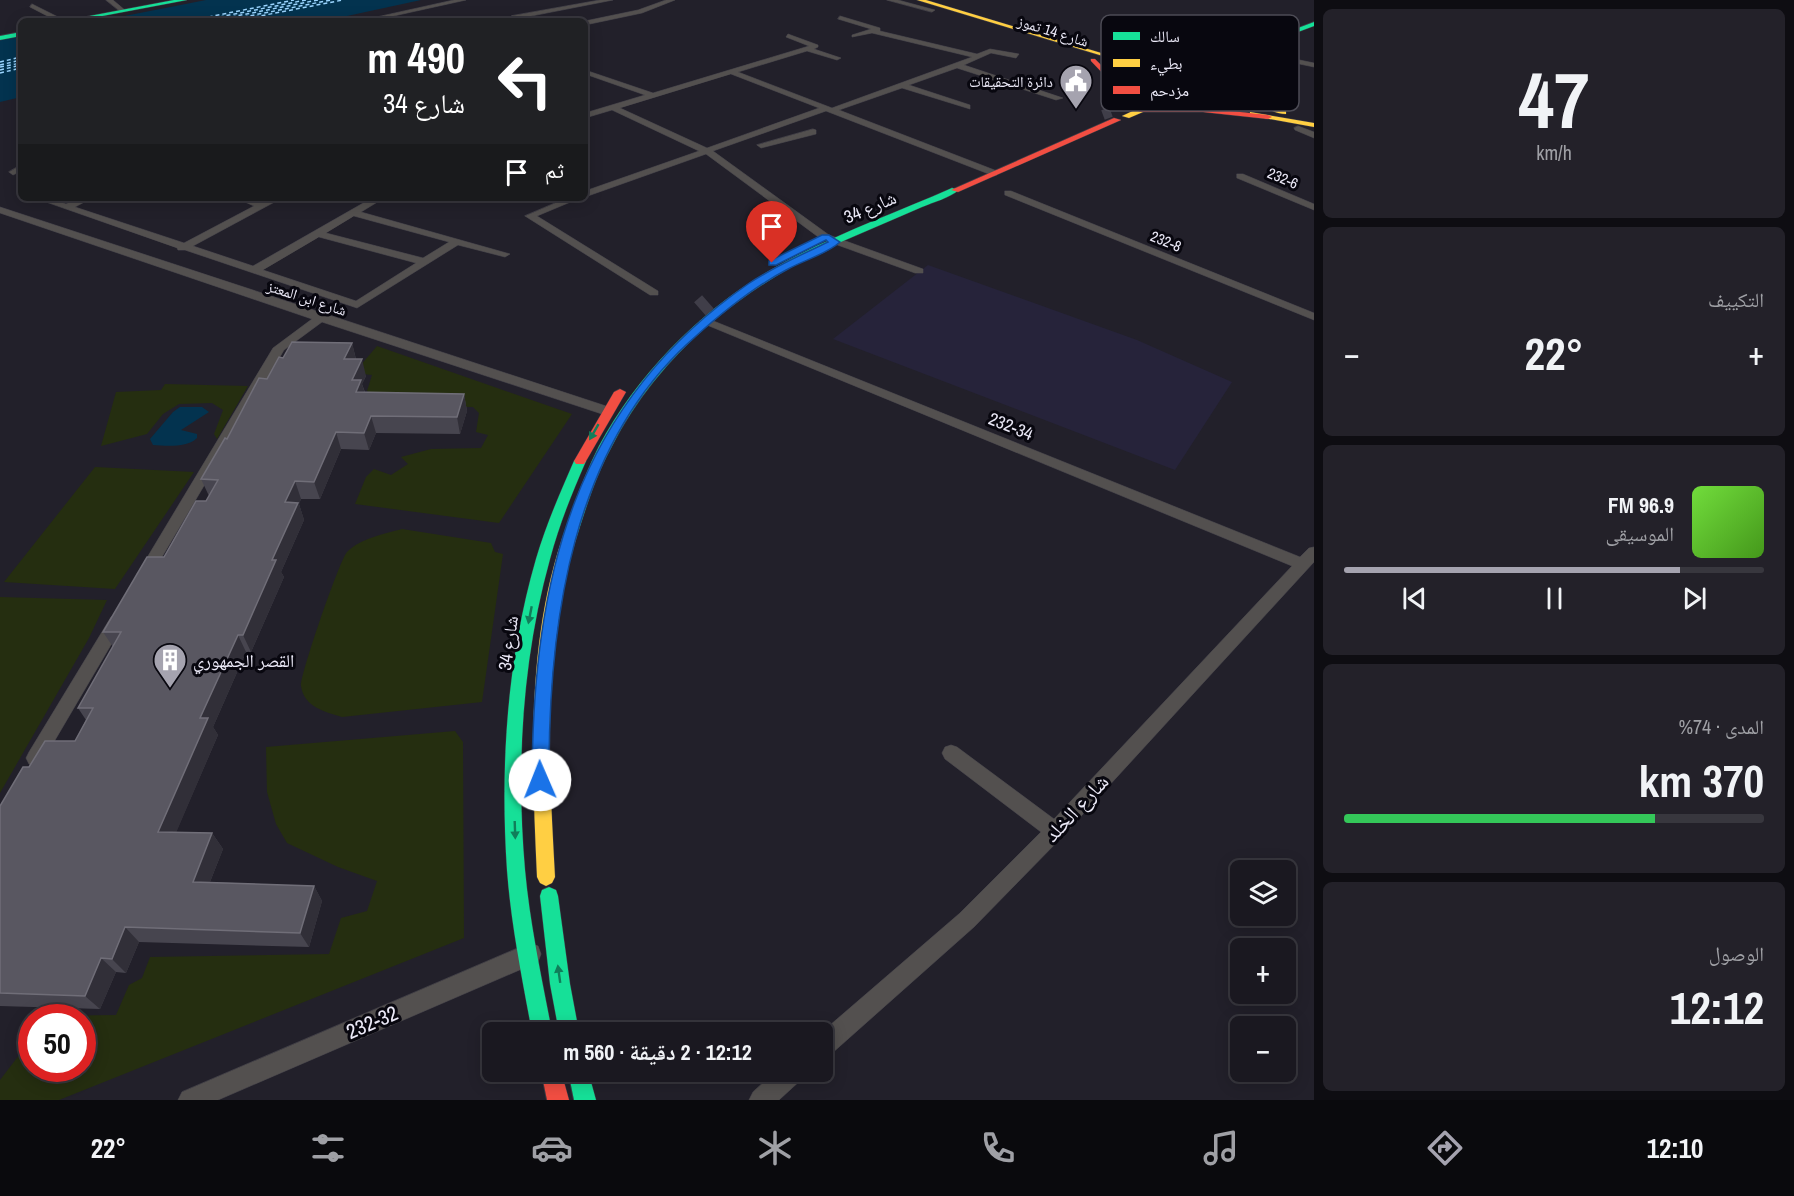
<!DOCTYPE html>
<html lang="ar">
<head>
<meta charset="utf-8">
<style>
	body { margin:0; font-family:"Archivo Narrow","Noto Naskh Arabic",sans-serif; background:#232129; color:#f1f3f6; direction:rtl; height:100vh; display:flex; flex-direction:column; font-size:22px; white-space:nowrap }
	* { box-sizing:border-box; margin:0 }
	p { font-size:20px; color:#9fa0a5 }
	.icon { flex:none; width:33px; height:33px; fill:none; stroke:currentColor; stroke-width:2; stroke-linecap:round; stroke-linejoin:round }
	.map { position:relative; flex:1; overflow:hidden; direction:ltr }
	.drawer { display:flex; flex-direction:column; gap:9px; padding:9px; background:#0e0d12; width:480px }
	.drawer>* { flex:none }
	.top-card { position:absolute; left:18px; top:18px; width:570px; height:183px; border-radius:9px; box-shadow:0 3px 15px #0003,0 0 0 2px #38373e; direction:rtl; background:#202124; color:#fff; overflow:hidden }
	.controls { position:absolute; left:1230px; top:860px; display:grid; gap:12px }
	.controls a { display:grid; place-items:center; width:66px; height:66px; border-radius:9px; background:#1a1820; box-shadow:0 3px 15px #0003,0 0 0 2px #38373e; font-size:30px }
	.speed { position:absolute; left:18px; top:1004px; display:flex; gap:12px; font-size:30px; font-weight:700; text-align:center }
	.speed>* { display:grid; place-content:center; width:78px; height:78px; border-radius:50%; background:#1a1820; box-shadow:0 3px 15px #0003,0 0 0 2px #38373e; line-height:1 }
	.speed .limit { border:9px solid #d22; background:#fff; color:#111 }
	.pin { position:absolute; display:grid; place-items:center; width:51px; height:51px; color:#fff; margin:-62px -26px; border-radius:50% 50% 50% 0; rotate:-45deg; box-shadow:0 0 6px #0007 }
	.pin .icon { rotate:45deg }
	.me { position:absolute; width:66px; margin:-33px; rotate:359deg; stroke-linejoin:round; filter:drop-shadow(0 0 4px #0008) }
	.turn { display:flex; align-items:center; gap:21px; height:126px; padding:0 24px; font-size:27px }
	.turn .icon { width:78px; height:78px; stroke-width:2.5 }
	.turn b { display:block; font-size:42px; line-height:51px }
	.then { display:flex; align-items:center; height:57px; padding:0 24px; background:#0003; gap:12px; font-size:22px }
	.big { font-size:45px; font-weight:700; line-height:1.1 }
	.drawer .tile { flex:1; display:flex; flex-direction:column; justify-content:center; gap:9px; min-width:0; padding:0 21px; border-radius:9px; background:#232129 }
	.drawer .dial { align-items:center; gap:0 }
	.dial b { font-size:78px; line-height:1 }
	.song { display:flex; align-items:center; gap:18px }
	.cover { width:72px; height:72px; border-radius:9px; background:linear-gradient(135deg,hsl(100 70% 55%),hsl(100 70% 35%)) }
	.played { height:6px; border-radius:3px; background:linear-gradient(90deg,#a5a3af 80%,#38373e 80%) }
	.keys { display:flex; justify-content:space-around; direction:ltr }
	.heat { display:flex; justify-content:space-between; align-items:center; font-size:33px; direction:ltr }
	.charge { height:9px; border-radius:4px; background:linear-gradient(90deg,#34c759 74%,#38373e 0) }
	.trip { position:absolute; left:482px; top:1022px; width:351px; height:60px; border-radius:9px; background:#1a1820; box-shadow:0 3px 15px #0003,0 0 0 2px #38373e; font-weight:700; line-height:60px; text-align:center; direction:rtl }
	.dock { display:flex; height:96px; justify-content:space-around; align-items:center; background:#0a0a0d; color:#9fa0a5 }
	.dock .icon { width:42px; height:42px }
	.dock .selected { color:#a5a3af }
	.dock b { font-size:27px; color:#f1f3f6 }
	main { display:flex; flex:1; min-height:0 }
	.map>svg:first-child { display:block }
</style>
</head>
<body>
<main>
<section class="drawer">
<div class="tile dial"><b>47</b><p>km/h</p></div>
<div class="tile"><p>التكييف</p>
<div class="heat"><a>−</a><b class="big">22°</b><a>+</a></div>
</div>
<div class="tile">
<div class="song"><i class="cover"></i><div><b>96.9 FM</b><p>الموسيقى</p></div></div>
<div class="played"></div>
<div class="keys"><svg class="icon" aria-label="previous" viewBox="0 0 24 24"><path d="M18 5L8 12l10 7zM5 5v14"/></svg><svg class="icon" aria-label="pause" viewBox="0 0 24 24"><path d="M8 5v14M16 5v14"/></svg><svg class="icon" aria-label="next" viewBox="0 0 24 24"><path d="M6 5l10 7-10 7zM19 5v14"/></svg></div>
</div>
<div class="tile"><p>المدى · 74%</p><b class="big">370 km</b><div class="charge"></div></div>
<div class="tile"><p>الوصول</p><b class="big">12:12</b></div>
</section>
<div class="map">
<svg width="1314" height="1100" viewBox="0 0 1314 1100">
	<rect width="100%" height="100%" fill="#22202a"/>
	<path fill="#26233a" d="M928,265L1137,340L1232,382L1175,470L833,339Z"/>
	<path fill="#252e10" d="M377,346L572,414L499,523L355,504L366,477L374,469L391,475L408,464L401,457L431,449L481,448L488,435L476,432L479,413L473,407L376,406L369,392L367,391L372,375L354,373Z
		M165,384L248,386L217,439L214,434L223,410L212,403L179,404L163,414L147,434L101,446L116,392L161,390Z
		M95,467L194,472L115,589L4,582Z
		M402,529L491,543L495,552L503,554L482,702L342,717C325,712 304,707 301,686C300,675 340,559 347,552C361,538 384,534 402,529Z
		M0,597L107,600L89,638L0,793Z
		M455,731L463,742L464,938L59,1100H0V1080L23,1050L31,1030L32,1068H82V1017L38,1016L116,1015L129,985L142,978L150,957L329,954L341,918L367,911L377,881L338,867L287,843L276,824L267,792L266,747Z"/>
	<path fill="#03334f" d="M206,0H421L324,21H99Z
		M21,35V97L0,102V38Z
		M180,407H202L209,412L181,430L197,434V438C187,448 166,446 153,445L150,439L173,412Z"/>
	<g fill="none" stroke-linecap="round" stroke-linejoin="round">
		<path stroke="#9bd5ff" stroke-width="1.5" stroke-dasharray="4 3" stroke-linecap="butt" d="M188,21L294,0
			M199,21L306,0
			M211,21L318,0
			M223,21L331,0
			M234,21L343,0
			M0,62L21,57
			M0,65L21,60
			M0,67L21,63
			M0,70L21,65
			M0,73L21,68"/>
		<path stroke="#403e49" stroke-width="10" stroke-dasharray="10 5" stroke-linecap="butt" d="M1103,115L1111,112"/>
		<path stroke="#403e49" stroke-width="18" stroke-dasharray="18 9" stroke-linecap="butt" d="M700,309L708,302"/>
		<g stroke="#3f3d46" stroke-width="1">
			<path id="street" d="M106,0H113L126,11L121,12Z
				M454,0H466L371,21H359Z
				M600,0H613L506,21L511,16Z
				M666,0H675L642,13L585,25V21L638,10Z
				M887,0H898L935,10L932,12Z
				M32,4L64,20L65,21H57L30,7Z
				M840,16L880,28V31L977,54L990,49L1019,54L1016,58L991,53L964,65L1063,98L1056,100L957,68L909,85L970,105V109L902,88L839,110L997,171V175L994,176L826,111L713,151L829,235L923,269V273H915L821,239L706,154L585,197V191L699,151L612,110L585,118V113L645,95L585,74V70L653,93L809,46L786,37L788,34L818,45V47L814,49L841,58L837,60L807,51L738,72L832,108L972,57L872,33L852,37V35L871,29L838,19ZM731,74L819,108L707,148L620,108Z
				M1261,52L1314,63V67L1261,56Z
				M1298,126L1314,132V138L1295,130L1294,128Z
				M813,129L816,130V134L761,148L757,145Z
				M21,165V171L13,175L9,172Z
				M1237,174H1243L1314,204V210L1237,178Z
				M1005,191H1011L1314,313V320L1005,195Z
				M35,198H49L66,204L79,198H92L75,207L184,243L254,206L236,198H250L261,202L270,198H282L193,246L253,266L372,198H384L361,212L510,254L505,257L458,245L357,308L185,250H178L177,248ZM354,216L449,242L423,258L326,233ZM319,237L416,263L356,301L263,270Z
				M567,198H580L537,216L658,291V295H650L525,216Z
				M0,207L612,408L613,411L607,415L602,414L322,322L284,350L149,579H139L136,575L139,571L273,348L312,319L0,213Z
				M706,318L1300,557L1309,548L1314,547V562L1062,837L974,927L830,1055L822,1058V1032L960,913L1041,832L945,759L942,753L945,747L951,745L957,747L1054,819L1292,566L702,323L700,321Z
				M117,615L123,617L125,621L41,764L35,766L29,764L26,758L29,752L111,617Z
				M530,943L538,946L541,954L538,962L218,1100H178L182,1092Z
				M776,1071H806L802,1079L779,1100H749L753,1092Z"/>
		</g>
		<g stroke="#3f3d46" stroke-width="1">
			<path id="fast" d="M174,0H187L76,21H63Z
				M1314,22V26L1253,49L1252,51L1187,74C1202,76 1213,81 1223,92C1201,112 1161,104 1141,85L1146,78L1157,74L1177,73L1219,57L1154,62L1152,59L1211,55L1239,50ZM1173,77L1197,80L1216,92C1195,106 1167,98 1148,84C1153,76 1164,77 1173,77Z
				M21,32V36L0,40V36Z
				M952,188L959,190C949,198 934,202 922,207C893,220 863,232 834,245C742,288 659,354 612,446C596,475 586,507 576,539L574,542H564L562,539C573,507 584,476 599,446C637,375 700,311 769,271C827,237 891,215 952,188Z
				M580,457L586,461C572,493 559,525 550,559C522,659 516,767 525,870C530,925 542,979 552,1032H532C522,978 511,924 507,870C500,766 507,659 536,559C546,525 560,493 574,461Z
				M549,887L556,890L558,896L570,984L579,1032H559L550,984L540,896L542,890Z
				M568,1071H588L596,1100H574Z"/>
		</g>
		<g stroke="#3f3d46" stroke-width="1">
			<path id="slow" d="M917,0H926L1174,75L1169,76Z
				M1234,66L1239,67C1245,91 1265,100 1286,110V114C1265,114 1232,87 1234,66Z
				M1177,97L1179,98V100L1157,106L1129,118L1122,116L1152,102Z
				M1250,112L1314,123V127L1253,116H1250Z
				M569,534L576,539C541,647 549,766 555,877L552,883L546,886L540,883L537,877C532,766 526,646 562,539Z"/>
		</g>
		<g stroke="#3f3d46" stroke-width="1">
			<path id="jam" d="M1091,59H1095L1117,81L1130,107H1124L1112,83L1091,61Z
				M1137,108H1203L1268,115L1272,117L1268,119L1203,112H1140L1136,110Z
				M1114,118L1121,120L958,192L951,190Z
				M620,389L626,392L586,461L584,464H576L574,461L614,392Z
				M541,1071H561L569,1100H547Z"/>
		</g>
		<use href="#street" fill="#53504f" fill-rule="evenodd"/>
		<use href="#fast" fill="#16e098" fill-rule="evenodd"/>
		<use href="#slow" fill="#ffcf43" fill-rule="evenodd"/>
		<use href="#jam" fill="#f24e42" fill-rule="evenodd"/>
	</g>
	<path fill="#47454f" d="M352,343L356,359L366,376L362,384L365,392L464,394L467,411L460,434L376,433L369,450L341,449L320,499H301L299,504L304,520L281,572L284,577L251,652H246L213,727L218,735L176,832L212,833L223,849L210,882L314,886L322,901L309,947L139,942L126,973L116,972L100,1009L0,1006V806L29,767L75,741L86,720L78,708L113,647L103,632L164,557L206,501L209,496L201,479L267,379L283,358Z"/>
	<path fill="#312f38" d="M352,343L356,360L344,359Z
		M362,359L366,376L362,384L366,397L361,409L352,380Z
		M464,394L467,411L460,434L457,417Z
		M371,416L376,433L369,450L364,433Z
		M336,432L341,449L320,499L314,482Z
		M295,481L301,499L299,504L304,520L281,572L284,577L251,652L243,635L285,502Z
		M238,635L246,652L213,727L218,735L170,847L158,832L200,718Z
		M212,833L223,849L204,897L193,882Z
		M314,886L322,901L309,947L300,933Z
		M125,927L139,942L126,973L112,959Z
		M101,958L116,972L100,1009L85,996Z"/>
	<path fill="#595761" stroke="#706e78" stroke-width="1.5" d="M292,342L352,343L344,359H362L352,380H361L356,392L464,394L457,417L371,416L364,433L336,432L314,482L295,481L285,502L298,503L272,560H276L243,635H238L200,718H208L158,832L212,833L193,882L314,886L300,933L125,927L112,959L101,958L85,996L0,993V806L23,767H29L45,741H75L93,708H78L121,632H103L147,557H164L196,501H206L218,480L201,479L225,438L227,439L259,378L267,379L279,357L283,358Z"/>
	<defs><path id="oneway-solid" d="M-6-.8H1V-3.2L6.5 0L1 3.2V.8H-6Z" transform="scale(1.5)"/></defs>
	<g fill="#107e5a">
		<use href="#oneway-solid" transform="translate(594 432) rotate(120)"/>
		<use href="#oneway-solid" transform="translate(530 615) rotate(101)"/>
		<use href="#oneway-solid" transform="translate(515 830) rotate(88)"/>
		<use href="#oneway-solid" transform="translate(559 974) rotate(-98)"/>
	</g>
	<path fill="#1a73e8" stroke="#114b97" stroke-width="1.5" d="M822,235H829L840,242C827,254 804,260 788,269C755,286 724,311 696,336C571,444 548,625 549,780L546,786L540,788L534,786L532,780C533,579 573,405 748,284C773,267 801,255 828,242L826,240L776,265H769V261Z"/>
	<defs>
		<g id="civic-pin" transform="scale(1.725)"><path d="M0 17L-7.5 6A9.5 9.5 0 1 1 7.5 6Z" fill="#a5a3af" stroke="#08070f"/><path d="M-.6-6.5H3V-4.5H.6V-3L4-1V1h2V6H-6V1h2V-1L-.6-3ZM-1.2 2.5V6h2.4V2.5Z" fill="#fff"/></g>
		<g id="building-pin" transform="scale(1.725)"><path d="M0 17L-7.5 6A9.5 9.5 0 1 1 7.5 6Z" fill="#a5a3af" stroke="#08070f"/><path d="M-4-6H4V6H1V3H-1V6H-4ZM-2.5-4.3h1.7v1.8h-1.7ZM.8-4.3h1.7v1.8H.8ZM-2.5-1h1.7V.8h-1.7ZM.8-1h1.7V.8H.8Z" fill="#fff"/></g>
	</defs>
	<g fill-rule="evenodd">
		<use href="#civic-pin" x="1076" y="81"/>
		<use href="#building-pin" x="170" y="660"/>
	</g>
	<g text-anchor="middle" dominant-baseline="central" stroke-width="6" stroke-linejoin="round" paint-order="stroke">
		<g font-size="15" fill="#ebe9f7" stroke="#08070f">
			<text transform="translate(1053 31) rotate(17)">شارع 14 تموز</text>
			<text transform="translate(1283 178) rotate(23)">232-6</text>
			<text transform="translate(1166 241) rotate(22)">232-8</text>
			<text transform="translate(307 298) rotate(18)">شارع ابن المعتز</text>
		</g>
		<g font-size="15" fill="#ebe9f7" stroke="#08070f" text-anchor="end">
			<text x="1053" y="81">دائرة التحقيقات</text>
		</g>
		<g font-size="18" fill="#ebe9f7" stroke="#08070f">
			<text transform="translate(870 207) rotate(-23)">شارع 34</text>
			<text transform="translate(1011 426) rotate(22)">232-34</text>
			<text transform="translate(508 643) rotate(-82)">شارع 34</text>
		</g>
		<g font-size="18" fill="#ebe9f7" stroke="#08070f" text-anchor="start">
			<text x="193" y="660">القصر الجمهوري</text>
		</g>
		<g font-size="21" fill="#ebe9f7" stroke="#08070f">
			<text transform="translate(1076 808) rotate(-47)">شارع الخلد</text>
			<text transform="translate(372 1022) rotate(-23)">232-32</text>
		</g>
	</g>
	<rect x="1101" y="15" width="198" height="96" rx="9" fill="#08070f" stroke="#4c4b55" stroke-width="1.5"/>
	<rect x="1113" y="32" width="27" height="8" fill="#16e098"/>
	<rect x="1113" y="59" width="27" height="8" fill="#ffcf43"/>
	<rect x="1113" y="86" width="27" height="8" fill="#f24e42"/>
	<g font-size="16" fill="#ebe9f7">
		<text x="1150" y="42">سالك</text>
		<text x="1150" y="69">بطيء</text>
		<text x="1150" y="96">مزدحم</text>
	</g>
</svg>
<div class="controls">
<a><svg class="icon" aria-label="layers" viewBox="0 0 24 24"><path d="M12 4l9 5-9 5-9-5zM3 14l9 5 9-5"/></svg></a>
<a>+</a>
<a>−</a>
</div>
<div class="speed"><div class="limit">50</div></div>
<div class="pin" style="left:772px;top:263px;background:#d93025"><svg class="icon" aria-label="arrive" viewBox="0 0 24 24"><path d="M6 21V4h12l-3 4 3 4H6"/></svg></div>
<svg class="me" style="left:540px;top:780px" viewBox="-20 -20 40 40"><circle r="19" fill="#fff"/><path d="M0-13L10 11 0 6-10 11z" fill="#1a73e8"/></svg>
<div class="trip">12:12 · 2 دقيقة · 560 m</div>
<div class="top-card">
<div class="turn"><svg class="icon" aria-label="left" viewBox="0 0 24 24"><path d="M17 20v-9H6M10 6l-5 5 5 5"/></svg><div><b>490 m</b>شارع 34</div></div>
<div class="then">ثم<svg class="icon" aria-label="arrive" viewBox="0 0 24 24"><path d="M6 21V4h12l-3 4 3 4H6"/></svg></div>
</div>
</div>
</main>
<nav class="dock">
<b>12:10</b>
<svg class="icon selected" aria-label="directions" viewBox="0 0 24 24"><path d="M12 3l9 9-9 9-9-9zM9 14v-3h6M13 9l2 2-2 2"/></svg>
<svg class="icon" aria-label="music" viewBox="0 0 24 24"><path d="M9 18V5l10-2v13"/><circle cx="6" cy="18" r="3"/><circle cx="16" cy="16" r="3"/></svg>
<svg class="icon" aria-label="phone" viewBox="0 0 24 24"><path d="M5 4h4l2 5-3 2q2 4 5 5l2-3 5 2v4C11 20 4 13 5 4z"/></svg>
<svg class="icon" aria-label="climate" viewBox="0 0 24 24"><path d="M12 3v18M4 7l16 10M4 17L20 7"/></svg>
<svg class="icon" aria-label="car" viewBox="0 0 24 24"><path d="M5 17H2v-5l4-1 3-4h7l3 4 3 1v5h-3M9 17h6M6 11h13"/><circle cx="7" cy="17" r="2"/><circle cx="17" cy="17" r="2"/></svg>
<svg class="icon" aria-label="filters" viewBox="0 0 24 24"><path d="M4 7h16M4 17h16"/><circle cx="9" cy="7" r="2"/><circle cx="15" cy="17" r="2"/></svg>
<b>22°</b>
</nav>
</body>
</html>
